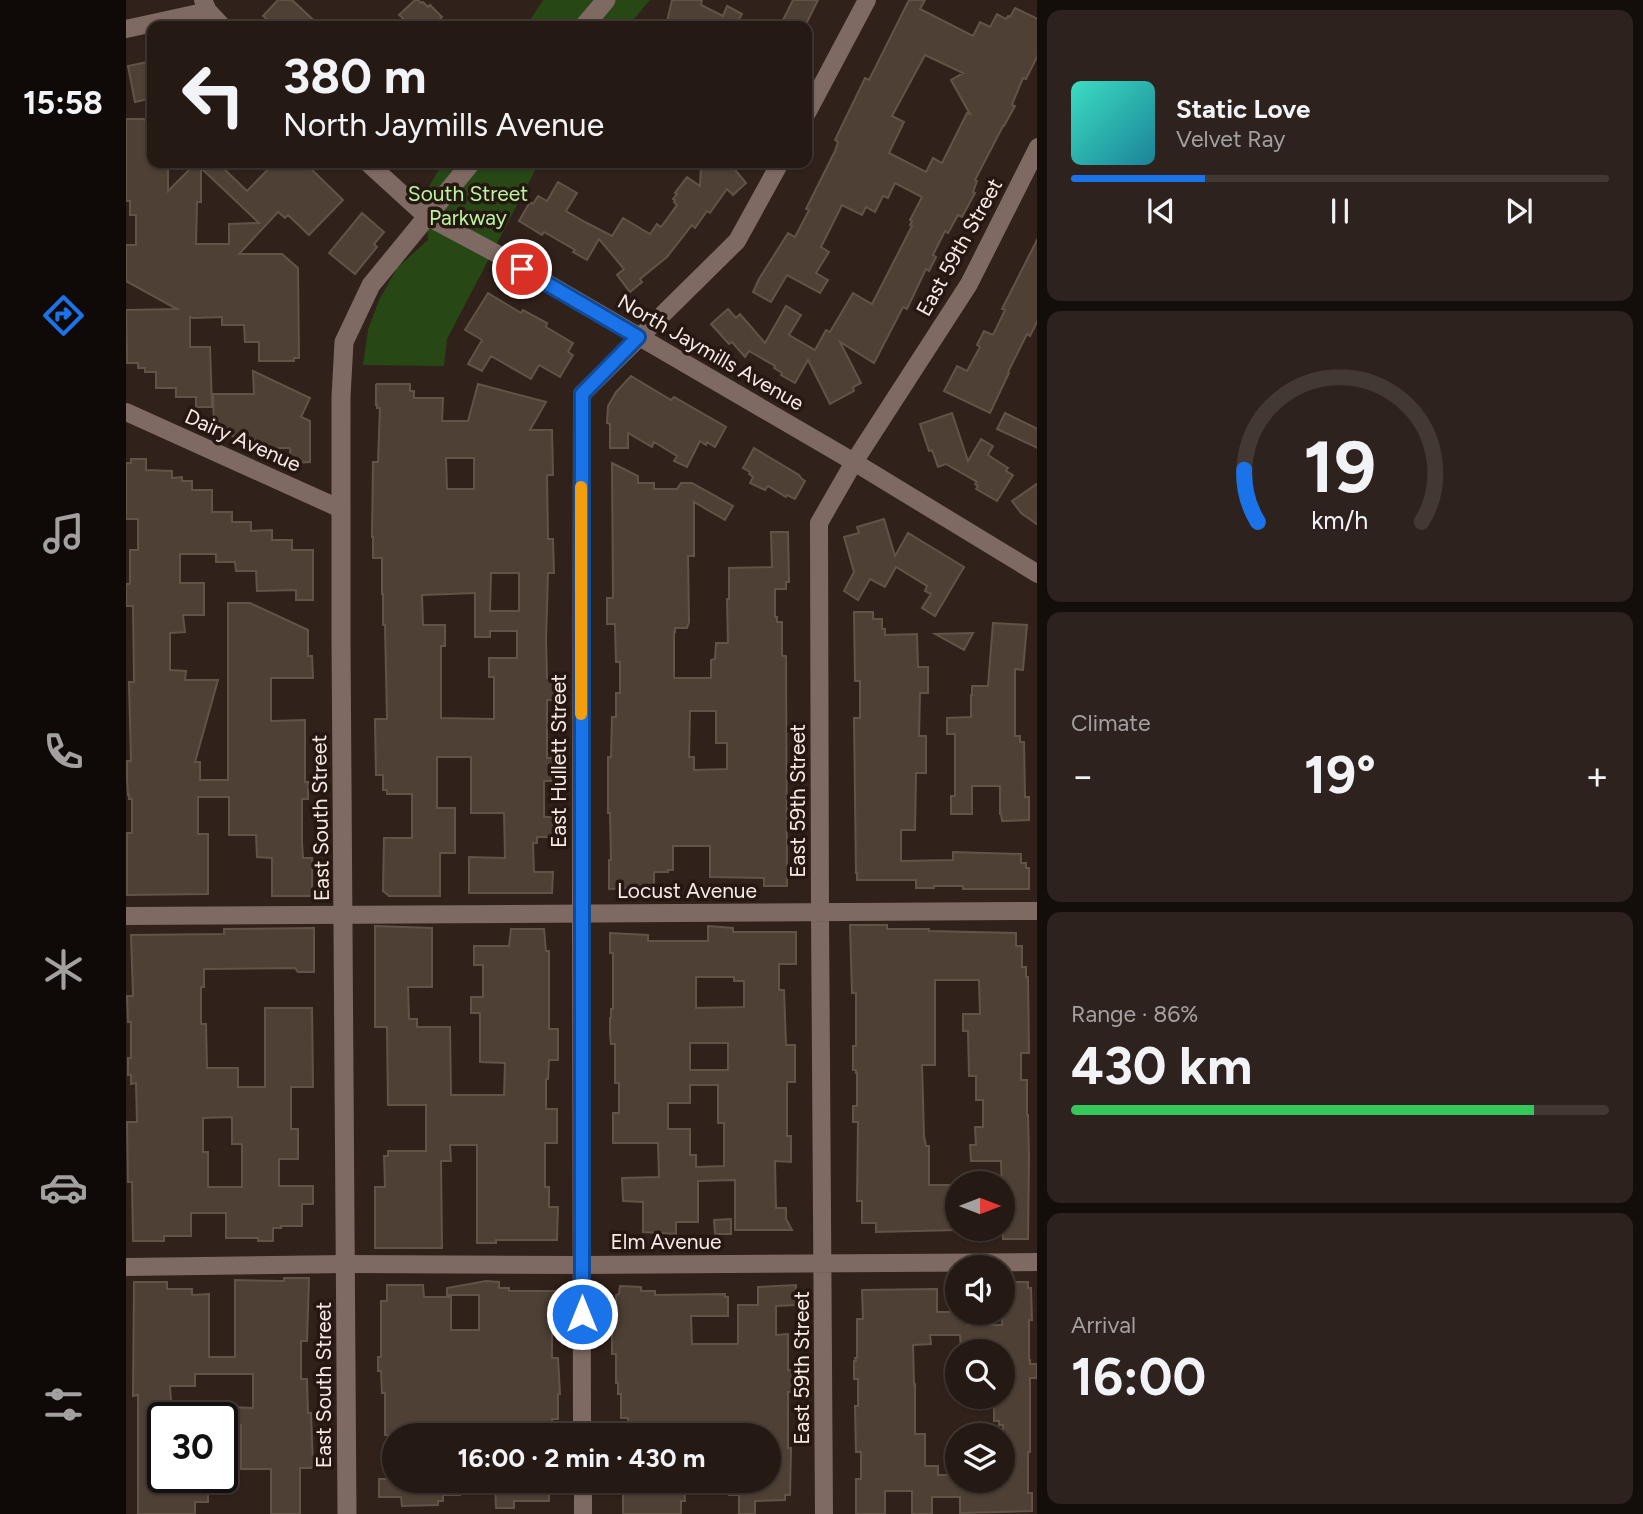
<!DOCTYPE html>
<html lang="en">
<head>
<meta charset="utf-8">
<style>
	body { margin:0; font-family:Figtree,sans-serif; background:#2d221d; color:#f1f3f6; height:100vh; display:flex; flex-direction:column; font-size:26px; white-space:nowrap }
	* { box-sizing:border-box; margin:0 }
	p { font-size:23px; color:#a3a0a0 }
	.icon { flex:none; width:38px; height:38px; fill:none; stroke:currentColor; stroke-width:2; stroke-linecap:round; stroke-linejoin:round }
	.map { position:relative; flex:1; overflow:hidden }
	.drawer { display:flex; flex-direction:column; gap:10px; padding:10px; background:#140e0b; width:606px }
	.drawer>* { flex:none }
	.hud { position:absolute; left:21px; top:21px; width:665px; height:147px; border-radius:14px; box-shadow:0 2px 5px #0004,0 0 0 2px #423834; background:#251914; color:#f1f3f6; overflow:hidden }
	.needle { width:46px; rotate:90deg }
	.controls { position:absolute; left:819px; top:1171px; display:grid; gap:14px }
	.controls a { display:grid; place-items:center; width:70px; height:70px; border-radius:50%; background:#251914; box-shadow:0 2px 5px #0004,0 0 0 2px #423834; font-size:35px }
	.speed { position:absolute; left:21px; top:1402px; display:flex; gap:14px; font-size:35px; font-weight:700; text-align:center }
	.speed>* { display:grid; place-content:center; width:91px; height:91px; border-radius:50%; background:#251914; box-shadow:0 2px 5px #0004,0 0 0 2px #423834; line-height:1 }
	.speed .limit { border:4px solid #111; border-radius:10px; background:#fff; color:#111 }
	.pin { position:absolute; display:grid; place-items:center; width:60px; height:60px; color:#fff; margin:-30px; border:4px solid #fff; border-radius:50%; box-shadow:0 2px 7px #0007 }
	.me { position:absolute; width:77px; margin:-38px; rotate:0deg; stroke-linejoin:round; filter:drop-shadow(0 0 5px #0008) }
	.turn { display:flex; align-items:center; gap:24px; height:147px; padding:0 21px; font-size:32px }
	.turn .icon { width:91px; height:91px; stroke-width:2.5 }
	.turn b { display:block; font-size:49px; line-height:60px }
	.big { font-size:52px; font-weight:700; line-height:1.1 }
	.drawer .widget { flex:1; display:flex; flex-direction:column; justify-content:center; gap:10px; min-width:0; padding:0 24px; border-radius:14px; background:#2d221d }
	.drawer .dial { align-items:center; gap:0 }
	.dial svg { height:182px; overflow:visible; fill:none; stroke:#423834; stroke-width:7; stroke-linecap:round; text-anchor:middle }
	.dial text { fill:#f1f3f6; stroke:none }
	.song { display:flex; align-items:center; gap:21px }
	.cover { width:84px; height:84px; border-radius:10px; background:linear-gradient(135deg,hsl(170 70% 55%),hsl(190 70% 35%)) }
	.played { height:7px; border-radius:4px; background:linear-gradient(90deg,#1a73e8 25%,#423834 25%) }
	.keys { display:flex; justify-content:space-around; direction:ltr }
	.heat { display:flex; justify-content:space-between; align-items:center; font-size:38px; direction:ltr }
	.charge { height:10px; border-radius:5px; background:linear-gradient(90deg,#34c759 86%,#423834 0) }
	.trip { position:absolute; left:256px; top:1423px; width:399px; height:70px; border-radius:35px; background:#251914; box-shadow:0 2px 5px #0004,0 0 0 2px #423834; font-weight:700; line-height:70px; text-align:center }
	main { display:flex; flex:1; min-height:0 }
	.tabs { display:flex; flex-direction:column; width:126px; justify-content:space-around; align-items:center; background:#0f0a08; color:#a3a0a0 }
	.tabs .icon { width:49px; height:49px }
	.tabs .selected { color:#1a73e8 }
	.tabs b { font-size:32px; color:#f1f3f6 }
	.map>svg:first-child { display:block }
</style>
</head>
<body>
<main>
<nav class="tabs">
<b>15:58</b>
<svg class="icon selected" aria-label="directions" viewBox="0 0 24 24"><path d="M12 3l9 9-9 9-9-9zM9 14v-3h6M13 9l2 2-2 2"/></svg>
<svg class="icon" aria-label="music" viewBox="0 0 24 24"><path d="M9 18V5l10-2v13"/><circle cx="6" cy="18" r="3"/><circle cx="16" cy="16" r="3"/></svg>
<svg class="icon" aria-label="phone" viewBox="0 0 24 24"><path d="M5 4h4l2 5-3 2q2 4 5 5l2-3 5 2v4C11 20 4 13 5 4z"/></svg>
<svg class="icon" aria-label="climate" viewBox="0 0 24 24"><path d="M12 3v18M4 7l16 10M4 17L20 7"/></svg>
<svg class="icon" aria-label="car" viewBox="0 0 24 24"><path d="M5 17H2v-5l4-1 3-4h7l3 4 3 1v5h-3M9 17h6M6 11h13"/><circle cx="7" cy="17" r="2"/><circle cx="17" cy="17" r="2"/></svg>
<svg class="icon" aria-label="filters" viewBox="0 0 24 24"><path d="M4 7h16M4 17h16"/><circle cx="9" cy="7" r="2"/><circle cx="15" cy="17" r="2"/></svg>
</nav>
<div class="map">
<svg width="912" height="1514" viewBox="0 0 912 1514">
	<rect width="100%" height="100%" fill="#31211b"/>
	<path fill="#274815" d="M417,0H524L502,26H400Z
		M317,163H413L321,339L318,366L237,365L242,330L253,300L271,268L302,240L299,193Z"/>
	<path fill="#4e4035" stroke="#625347" stroke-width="2" fill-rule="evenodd" d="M152,0H166L194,26H149L137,16Z
		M289,0H292L295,3L297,2L302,7L304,5L316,17L307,26H269L277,18L273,15Z
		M546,0H576L575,5L597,16L601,6L616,14L611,23L618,26H540Z
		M667,0H692L679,26H654Z
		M783,0H799L794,9L847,36L854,22L864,27L871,14L880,19L882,16L884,17L889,8L912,19V55L900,79L897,78L887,102L886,105L889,106L878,126H877L849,180L851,181L847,192L849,193L836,217L832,215L822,233L819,231L807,255L810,257L803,271L800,269L781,309L777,307L748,363L714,342L735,383L727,387L728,391L704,404L682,360L669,383L655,375L656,373L648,368L649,366L623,351L619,357L606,342L603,344L585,324L602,309L610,318L614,314L639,343L660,306L675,315L663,335L689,350L700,330L704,332L727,293L746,304L786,226L784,225L786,221L784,220L796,197L769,183L762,198L757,196L749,212L740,207L736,215L716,205L695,247L703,252L690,273L702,280L694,293L661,275L645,302L627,292L633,279L662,233L669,237L683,210L680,209L709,151L712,142L709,140L739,78L743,80ZM799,55L837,73L825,80L844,114L841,113L816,163L807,158L800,172L763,153L778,122L766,116Z
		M26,61V98L9,102L2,66Z
		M0,119H18L26,127V163H42V191L70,163H92L121,191L148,163H179L217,200L183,235L162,215L159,218L152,212L113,254H156L172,268L173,358H168V361H133V342H119L118,325H96V317L67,318L64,317V347H84L86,407H70V397H50V388H30V372H19V368H12V363H1L0,310L51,309L0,281V245H10V215H4V201H0ZM75,168L133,223L103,224V244H70L71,202H75Z
		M578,163H610V171L620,183L607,195L601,189L584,213L581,211L569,228L566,225L541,257L514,279L516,282L504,292L491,275L498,269L473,239L461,260L447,252L449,250L418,232L416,235L393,221L404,202L407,204L412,196L421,201L432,182L451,193L440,211L459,222L486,236L497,218L524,234L531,224L535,227L551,205L548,202L549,200L547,199L551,194L549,193L561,177L574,186L575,166H578Z
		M236,213L258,232L248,244L251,247L229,274L203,253Z
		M912,238V320L904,336L901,334L882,372L883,373L864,413L818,391L831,366L841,371L854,347L851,345L858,331L867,335L879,310L876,309Z
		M362,293L395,313L397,310L421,323L420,327L447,343L442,352L447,355L434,377L413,365L405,379L365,356L356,371L342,364L356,340L339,330Z
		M127,371L184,398L175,417L184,421V462L165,463L164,448H131L88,427L87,394H128Z
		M505,376L545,400L548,397L600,427L589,447L581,442L580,445L574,441L561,467L548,461L551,456L528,442L526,447L502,433V448H484V424L481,423L482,406L490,392Z
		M251,384H284V391H288V398H317L316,421H342L352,384L420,402L404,430H426L427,475H421L422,539H427L428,573H422L420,640L421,678H428V700H421V758H427L428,781H418V817H429L430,837H411V843H407L408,872H427L426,893H343V857L379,858L378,813H345V757H311V808H329V853H314V896H263L257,891L258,838H286V794H261V790H257V775H250L249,719H261L259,625H257V594H256V558H247V537H246L247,462H252L253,434L254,408H251V405H250V385ZM320,458H348V489H321ZM365,573H393V611H364ZM349,593V637H364V631H391V658H363V677H368V719L315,718V646H319V625H297L296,595Z
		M826,413L842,461L855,439L867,446L862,455L882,468L880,471L887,475L871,501L850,489L852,486L849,484L851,482L820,464L812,467L806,450L803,451L794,424Z
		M879,413L912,429V448L871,429Z
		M628,448L673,475L675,478L679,481L669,499L661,495L660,497L642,486L639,490L624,483L627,477L623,474L624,472L617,468Z
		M5,459H20V470L46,471V478L56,477V481H66V490H86V512H106V522H125V531L146,530V540H166V550H187V600H170V590L131,591L130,571H110L109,562H90V554H54V583H78V615H57L59,632L44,633V670L60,671L59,680H92L69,762H74V780H102V603H124L182,630V656H186L187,678H145V721L179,720V782H182V799H176V842L177,858H186V896H146V858L131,857L130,835H103V797H72V834H82V894L1,895V833H6V799H3V795H2L1,778V761H5L3,682H8L7,606H0V584H4V550H12V519H0V463H5Z
		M486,463L512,476V483H528V489H551L555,483H566L607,506L599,520L568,502V556H562L563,622L561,628H549V632H548V678H585V660L589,659L590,643H602L601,599H603V568L646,567L645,532H662L663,582H660V589H649V617H651V622H656V656H660L661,886H638V878L584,877V846H547V870H542V872H528V887L483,889V860H485L484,813H482V757H485L486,717H490V693H494V662H490L489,624H481V598H487ZM564,711H590V743H601V769L568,770V757H563Z
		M912,483V525L895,513L886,501Z
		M758,519L769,556L782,533L838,567L809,616L796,608L805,594L799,591L801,586L770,567L759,587L744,579L732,600L718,591L728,572L718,537L733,533L731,527Z
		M728,612H747V619H756V629H759V635L791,634L792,667H802V693H794L793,736H800V773H790L789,830H775V861L827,860V852L895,854V863H900V868H903V889H837V886H808V888H790V880H731V873H730L728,718H734V681H729Z
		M867,623L901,625L897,670L889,669V736H894V742H898L899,797H903V820L876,821L875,814H874V786H846V814H825V796H829V734H821V718L845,717V695H846V686H862Z
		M847,633L838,650L809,634Z
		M724,925H761V929H803V931L890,933V946H896V967H900V977H902L903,1053H895V1080H901V1115H902L903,1156L902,1239H877L875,1161H845L844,1145H850L849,1127H857V1100H850V1076H843L842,1031H837V1014H854L853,980H809V1065H796L798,1136L800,1146H803V1185H831V1230L750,1232V1223H736V1201H731L732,1122H727V1106H731V1073H730V1070H727V1046H730V993H726Z
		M249,926L306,928V987H282L283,1019H291V1027H324L325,1095H378L379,1063L354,1062V1013H345V997H357V965H348V946H383L385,929H418L420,951H423V1029H432V1060H423L422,1079H420V1109H431V1143H419V1187H423V1207H432L431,1240H370V1243H351V1145H324L325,1161H315L316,1248H249V1187H259L258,1156H262V1151H300V1105H262L261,1027H249Z
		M582,926L607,928V932H670V964H653V990H658L660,1045H669V1082H661V1136H665V1162L649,1161L650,1208H660V1219L666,1230H609V1180L572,1181V1222H550V1234L517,1232V1202L497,1201L496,1178L533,1177L532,1143H487V1113H493V1083H489V1044H485L484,1034V1018H485V1009H487V953H484V933L522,935V941H582ZM570,977H608V981H618V1007L570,1008ZM564,1043H602V1070H564ZM564,1085H592V1123H598V1166L570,1167V1155H564V1129H542V1103H564Z
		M188,928V972H172L169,968L78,969V987H75V1024H80L81,1068H112V1087H139V1008H186L187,1087H165V1129H172V1159H153V1186H187V1204H176V1226H155V1228H147V1241H132V1238H100V1213H65V1236H38V1241H7L6,1182H2L1,1122H11L10,1083L5,1084V1075H2V1058H5V1022H2L1,996H7L5,935L98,934V929ZM106,1117V1144H116V1187H82V1152H77V1118Z
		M605,1219V1234H589L588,1220Z
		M158,1278H183L181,1341H175V1379H181L182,1413H185L187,1466L185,1468H174V1514H145V1469H115V1425H106V1407L127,1408V1374H69V1386H44L45,1401H39V1418H37V1477H49V1486H82V1502H69V1514H12V1395L7,1396L8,1282H41V1289H66V1295L83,1294V1357H109V1280L158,1281Z
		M360,1281L373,1282V1288H383V1291H431L432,1304L431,1314H426V1358H432L434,1394H432V1419H426L427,1432H380V1435H312V1430H273V1435H259V1393H256L255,1371H252V1357H255V1301H261V1285H297L298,1297H325V1330H353V1295H321V1288Z
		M877,1282H902V1288H905L906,1320H903V1360H904V1364H911V1378H904V1452H902V1493H906V1511L834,1513V1497H806V1514H786V1491H759V1514H730V1479H735V1452H730L729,1406H732V1379H728V1361H730L729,1358H731V1319H737L736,1290L811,1289V1312H842V1325H876ZM804,1335H834L835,1350L870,1349V1351H877V1401H868V1421H873V1425H877V1480H831V1475H812V1466H799V1434H789V1384H788L787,1345L805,1344Z
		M670,1285V1305L650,1306V1335L662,1334V1370L670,1371V1392H662V1448H665L664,1495H659V1500L629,1501V1514H613V1495H603V1480H642V1432H503L502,1418H495V1394H492V1383H490V1354H486V1328H490V1295L493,1294L494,1286L515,1287V1291H529V1295L599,1294V1297H602V1316H565L566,1344H612V1305H632V1287Z
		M253,1479H268V1480H334V1495H317V1501H312V1505L276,1506L275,1497H253Z
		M369,1480H423V1501H388V1508H370Z
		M497,1480H531V1487H558L559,1501H555V1514H497Z"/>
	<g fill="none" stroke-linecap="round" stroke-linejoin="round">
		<path stroke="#7e6a63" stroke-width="18" d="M77,0L82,11L96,26
			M0,29L82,11
			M681,113L741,0
			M242,163L300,216L373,255L728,462L912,574
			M0,412L215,509
			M0,916L912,911
			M0,1267L219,1264L455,1265L912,1262
			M456,1435L455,914L456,394L611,241L654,163
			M457,1480V1514
			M698,1514L694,913L693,523L728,462L843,284L912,147"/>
		<path stroke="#7e6a63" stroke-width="19" d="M458,26L480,0
			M221,1514L215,638V397L218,342L245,285L345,163"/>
	</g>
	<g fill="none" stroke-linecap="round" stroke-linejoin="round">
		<g stroke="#114b97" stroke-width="18">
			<path id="route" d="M396,269L512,337L456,394V1314"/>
		</g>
		<use href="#route" stroke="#1a73e8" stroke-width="12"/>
		<path stroke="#f59e0b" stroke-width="12" d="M455,714V487"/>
	</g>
	<g text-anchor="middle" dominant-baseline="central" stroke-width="7" stroke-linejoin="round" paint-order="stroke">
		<g font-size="21" fill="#b9f79e" stroke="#271712">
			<text x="342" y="193">South Street<tspan x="342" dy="24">Parkway</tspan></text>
		</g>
		<g font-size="21" fill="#f6ebe6" stroke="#271712">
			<text transform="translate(833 247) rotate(-61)">East 59th Street</text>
			<text transform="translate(585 352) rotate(30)">North Jaymills Avenue</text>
			<text transform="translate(117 440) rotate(24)">Dairy Avenue</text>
			<text transform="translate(432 761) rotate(-90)">East Hullett Street</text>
			<text transform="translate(671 801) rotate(-90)">East 59th Street</text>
			<text transform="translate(194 818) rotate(-91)">East South Street</text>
			<text x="561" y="890">Locust Avenue</text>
			<text x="540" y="1241">Elm Avenue</text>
			<text transform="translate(675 1368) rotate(-90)">East 59th Street</text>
			<text transform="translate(197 1385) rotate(-90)">East South Street</text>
		</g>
	</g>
</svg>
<div class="controls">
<a><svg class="needle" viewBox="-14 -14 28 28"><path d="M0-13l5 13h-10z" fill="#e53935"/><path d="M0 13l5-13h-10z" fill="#a3a0a0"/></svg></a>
<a><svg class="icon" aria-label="sound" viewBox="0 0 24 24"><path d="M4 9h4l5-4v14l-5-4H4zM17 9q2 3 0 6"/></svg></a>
<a><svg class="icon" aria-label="search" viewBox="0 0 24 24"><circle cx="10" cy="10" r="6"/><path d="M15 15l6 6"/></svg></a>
<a><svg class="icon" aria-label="layers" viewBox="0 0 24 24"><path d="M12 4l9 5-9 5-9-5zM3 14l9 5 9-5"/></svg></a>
</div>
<div class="speed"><div class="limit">30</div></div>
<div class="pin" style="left:396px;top:269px;background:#d93025"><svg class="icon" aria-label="arrive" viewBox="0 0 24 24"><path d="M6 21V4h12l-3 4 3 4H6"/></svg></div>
<svg class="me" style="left:456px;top:1314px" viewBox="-20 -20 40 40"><circle r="17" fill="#1a73e8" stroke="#fff" stroke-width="3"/><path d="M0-11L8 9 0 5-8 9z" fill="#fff"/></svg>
<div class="trip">16:00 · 2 min · 430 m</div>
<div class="hud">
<div class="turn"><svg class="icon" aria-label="left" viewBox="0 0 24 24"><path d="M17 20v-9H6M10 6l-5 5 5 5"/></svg><div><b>380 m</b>North Jaymills Avenue</div></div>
</div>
</div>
<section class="drawer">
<div class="widget">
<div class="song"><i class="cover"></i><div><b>Static Love</b><p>Velvet Ray</p></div></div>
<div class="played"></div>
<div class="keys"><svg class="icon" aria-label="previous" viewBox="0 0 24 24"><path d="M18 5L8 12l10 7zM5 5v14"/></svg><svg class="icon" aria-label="pause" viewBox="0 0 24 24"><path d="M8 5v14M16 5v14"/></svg><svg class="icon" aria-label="next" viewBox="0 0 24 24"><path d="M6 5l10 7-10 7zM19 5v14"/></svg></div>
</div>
<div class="widget dial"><svg viewBox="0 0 100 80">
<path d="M14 69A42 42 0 1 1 86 69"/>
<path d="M14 69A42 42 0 0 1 8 46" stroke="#1a73e8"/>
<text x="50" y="56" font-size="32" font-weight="700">19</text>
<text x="50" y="72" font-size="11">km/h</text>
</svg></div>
<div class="widget"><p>Climate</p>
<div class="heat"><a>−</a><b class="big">19°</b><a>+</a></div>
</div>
<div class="widget"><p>Range · 86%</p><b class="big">430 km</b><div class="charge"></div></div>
<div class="widget"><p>Arrival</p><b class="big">16:00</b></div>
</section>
</main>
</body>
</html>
